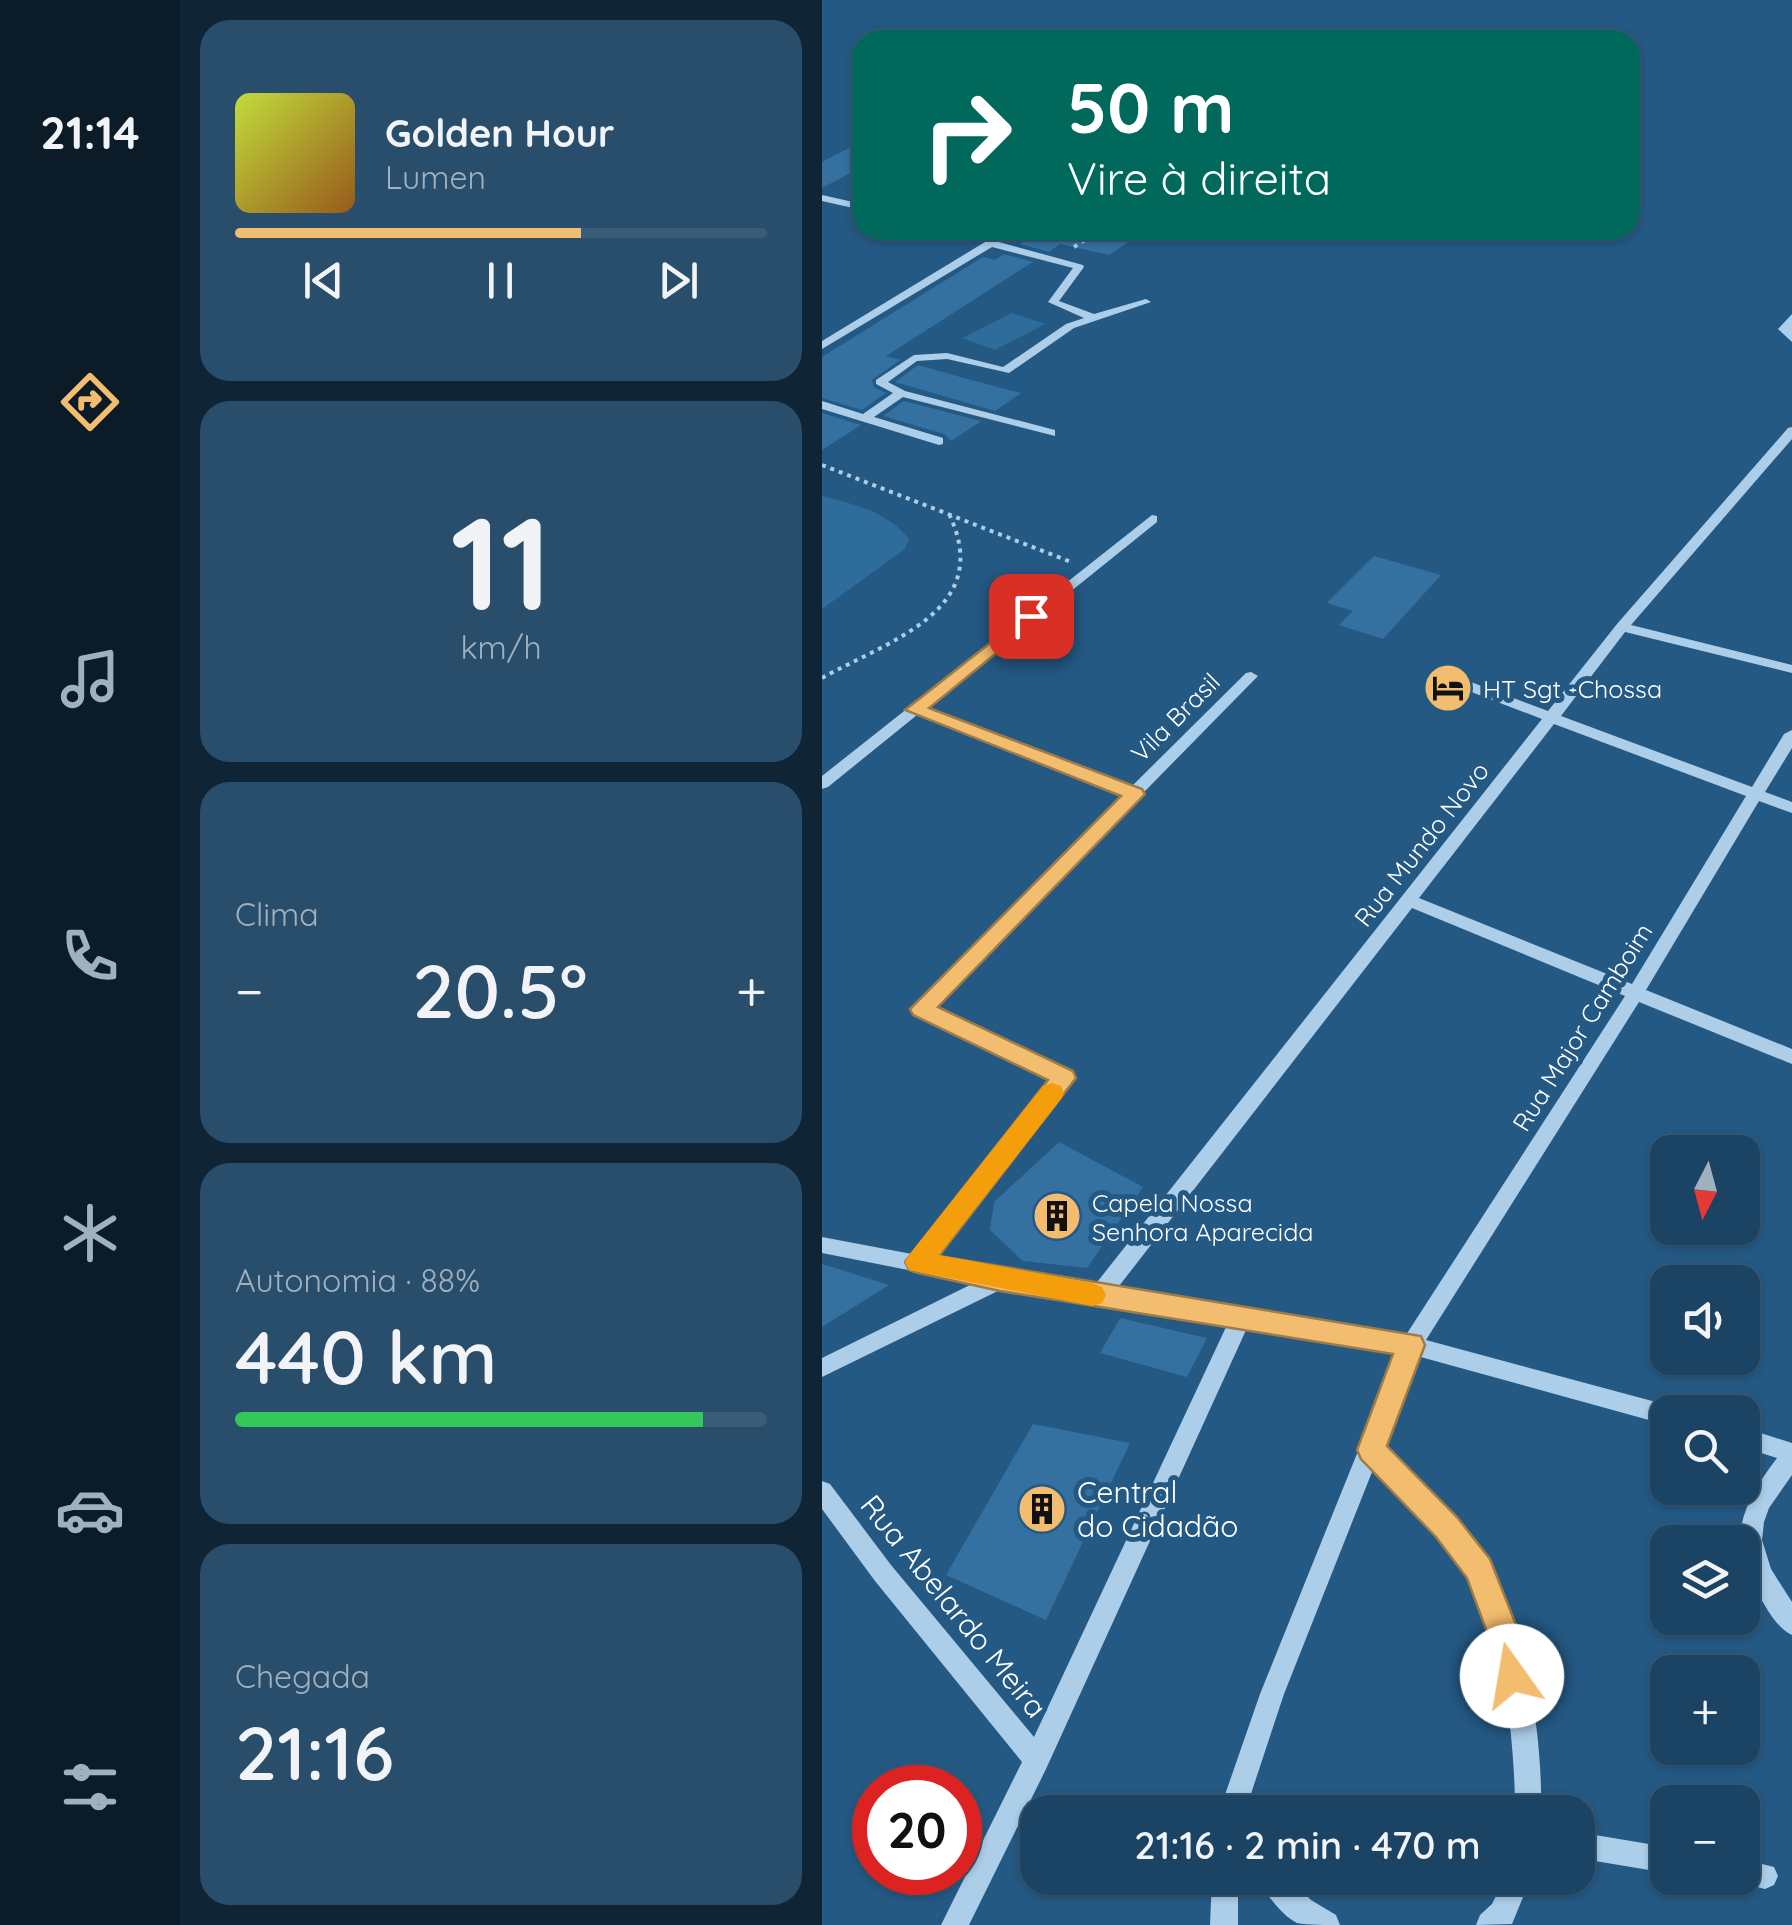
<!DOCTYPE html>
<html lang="pt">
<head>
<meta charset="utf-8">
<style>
	body { margin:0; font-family:Quicksand,sans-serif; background:#284e6c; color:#f1f3f6; height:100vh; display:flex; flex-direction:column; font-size:38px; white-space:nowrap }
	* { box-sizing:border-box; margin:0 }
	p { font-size:32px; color:#a0b0be }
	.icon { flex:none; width:55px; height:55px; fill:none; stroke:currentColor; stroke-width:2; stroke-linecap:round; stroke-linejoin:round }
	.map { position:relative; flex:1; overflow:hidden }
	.side { display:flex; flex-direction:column; gap:20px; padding:20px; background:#0f2536; width:642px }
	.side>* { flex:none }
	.top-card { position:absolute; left:30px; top:30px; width:788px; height:210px; border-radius:30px; box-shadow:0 2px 8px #0004,0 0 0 2px #395c78; background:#00695c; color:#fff; overflow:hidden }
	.needle { width:65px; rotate:186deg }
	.fabs { position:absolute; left:828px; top:1135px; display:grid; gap:20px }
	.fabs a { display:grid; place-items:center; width:110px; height:110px; border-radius:20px; background:#1b4363; box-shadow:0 2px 8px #0004,0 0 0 2px #395c78; font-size:50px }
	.speed { position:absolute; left:30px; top:1765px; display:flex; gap:20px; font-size:50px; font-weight:700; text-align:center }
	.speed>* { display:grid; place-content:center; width:130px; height:130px; border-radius:50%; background:#1b4363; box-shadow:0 2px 8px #0004,0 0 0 2px #395c78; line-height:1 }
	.speed .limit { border:15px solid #d22; background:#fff; color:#111 }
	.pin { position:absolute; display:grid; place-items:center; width:85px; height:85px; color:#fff; margin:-42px; border-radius:20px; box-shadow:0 5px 15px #0006 }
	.me { position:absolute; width:110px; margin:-55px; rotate:347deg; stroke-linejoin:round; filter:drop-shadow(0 0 8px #0008) }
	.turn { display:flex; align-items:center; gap:35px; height:210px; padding:0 50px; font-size:45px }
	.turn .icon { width:130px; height:130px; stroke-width:2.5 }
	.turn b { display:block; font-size:70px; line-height:85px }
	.big { font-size:75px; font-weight:600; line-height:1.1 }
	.side .tile { flex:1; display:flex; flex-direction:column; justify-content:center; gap:15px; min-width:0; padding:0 35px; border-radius:30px; background:#284e6c }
	.side .dial { align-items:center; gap:0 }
	.dial b { font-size:130px; line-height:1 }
	.song { display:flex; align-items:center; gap:30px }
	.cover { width:120px; height:120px; border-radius:15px; background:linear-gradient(135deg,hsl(70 70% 55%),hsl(30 70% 35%)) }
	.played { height:10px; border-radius:5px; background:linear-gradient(90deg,#f3bd6f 65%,#395c78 65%) }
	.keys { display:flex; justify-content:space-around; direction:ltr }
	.heat { display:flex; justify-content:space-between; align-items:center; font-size:55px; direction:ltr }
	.charge { height:15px; border-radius:8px; background:linear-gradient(90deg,#34c759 88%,#395c78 0) }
	.trip { position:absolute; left:198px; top:1795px; width:575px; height:100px; border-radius:30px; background:#1b4363; box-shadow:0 2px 8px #0004,0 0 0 2px #395c78; font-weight:600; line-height:100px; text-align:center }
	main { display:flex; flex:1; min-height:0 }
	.dock { display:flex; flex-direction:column; width:180px; justify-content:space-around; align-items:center; background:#0b1b28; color:#a0b0be }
	.dock .icon { width:70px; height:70px }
	.dock .on { color:#f3bd6f }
	.dock b { font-size:45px; color:#f1f3f6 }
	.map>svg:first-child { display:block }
</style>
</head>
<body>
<main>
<nav class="dock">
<b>21:14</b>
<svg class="icon on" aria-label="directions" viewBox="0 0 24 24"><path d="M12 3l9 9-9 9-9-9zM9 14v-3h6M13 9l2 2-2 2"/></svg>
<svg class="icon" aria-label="music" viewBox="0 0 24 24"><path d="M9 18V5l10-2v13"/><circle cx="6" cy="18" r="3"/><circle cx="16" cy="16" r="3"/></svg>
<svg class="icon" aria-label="phone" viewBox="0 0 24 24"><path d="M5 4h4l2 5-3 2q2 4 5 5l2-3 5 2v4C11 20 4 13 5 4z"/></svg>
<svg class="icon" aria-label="climate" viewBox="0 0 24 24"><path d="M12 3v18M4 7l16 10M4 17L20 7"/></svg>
<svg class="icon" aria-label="car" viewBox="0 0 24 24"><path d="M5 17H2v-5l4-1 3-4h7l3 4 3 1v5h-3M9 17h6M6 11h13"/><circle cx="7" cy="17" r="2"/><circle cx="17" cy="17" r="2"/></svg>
<svg class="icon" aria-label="filters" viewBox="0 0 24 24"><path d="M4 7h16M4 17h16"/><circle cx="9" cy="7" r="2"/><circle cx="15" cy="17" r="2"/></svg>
</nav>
<section class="side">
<div class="tile">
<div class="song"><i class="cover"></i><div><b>Golden Hour</b><p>Lumen</p></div></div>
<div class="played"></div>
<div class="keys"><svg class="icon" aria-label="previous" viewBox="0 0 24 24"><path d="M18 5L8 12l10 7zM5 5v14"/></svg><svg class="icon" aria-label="pause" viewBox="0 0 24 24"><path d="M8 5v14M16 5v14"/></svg><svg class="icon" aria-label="next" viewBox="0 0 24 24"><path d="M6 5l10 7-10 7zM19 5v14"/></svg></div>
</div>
<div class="tile dial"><b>11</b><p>km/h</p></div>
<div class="tile"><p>Clima</p>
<div class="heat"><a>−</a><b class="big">20.5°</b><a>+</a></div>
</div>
<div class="tile"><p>Autonomia · 88%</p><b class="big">440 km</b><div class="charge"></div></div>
<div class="tile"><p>Chegada</p><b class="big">21:16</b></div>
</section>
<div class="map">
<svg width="970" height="1925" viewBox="0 0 970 1925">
	<rect width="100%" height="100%" fill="#245984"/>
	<path fill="#2e6c9b" d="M190,313L223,324L173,350L140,338Z
		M0,496C32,504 66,512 87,539L83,549L0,609Z"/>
	<path fill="#3471a1" d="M40,141V167L0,188V162Z
		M220,230H324L287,255L238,244L227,252L198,244Z
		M182,254L211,262L64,356L78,360L50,380L52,387L64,393L40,410L0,398V357L161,257L173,260Z
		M96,365L149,380L199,393L173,411L73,382Z
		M82,401L159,421L129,441L122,434L61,416Z
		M0,413L39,425L0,450Z
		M552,556L619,575L561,639L517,625L531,611L505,603Z
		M237,1142L321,1187L265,1268L201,1261L168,1230L172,1202Z
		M0,1264L67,1285L0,1327Z
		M298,1318L385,1338L365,1377L278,1353Z
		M211,1424L308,1443L224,1620L124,1575Z"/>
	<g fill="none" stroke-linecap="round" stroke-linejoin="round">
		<path stroke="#accee8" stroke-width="4" stroke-dasharray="4 5" stroke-linecap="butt" d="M252,247L278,230
			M0,465L249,562
			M0,678C66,641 172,611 128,516"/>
		<path fill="#accee8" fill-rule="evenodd" d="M0,195L40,204V210L0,201Z
			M135,230L170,234L173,241L261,265L262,267L237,301L272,314L324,299L329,302L252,328L187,373L125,359L95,361L66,382L83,391L233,430V436L81,397L52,417L121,438V444L117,445L0,409V401L41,414L71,393L54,384V380L92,355L125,353L181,367L244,324L262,318L226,302L251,268L170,247L0,349V341L163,242L162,238Z
			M970,314V342L956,329Z
			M970,427V439L809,625L970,665V673L803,632L739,716L930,787L962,734L970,730V748L943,792L970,802V813L937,801L824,990L970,1049V1064L817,1002L604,1340L845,1405L853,1408L855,1412H845V1425L595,1356L560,1446C593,1478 629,1508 656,1546C702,1614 721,1731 719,1812H693C693,1739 681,1627 641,1564C617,1527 583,1498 552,1467L462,1694L423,1812H397L438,1694L576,1352L425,1328L224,1769L147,1925H119L200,1762L53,1581L0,1509V1481L8,1484L69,1565L212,1737L405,1325L180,1289L0,1377V1358L152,1283L0,1253V1237L90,1254L230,1080L93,1014L90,1009L301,796L95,715L6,787L0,789V776L330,515L335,516V522L104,708L309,787L424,673L429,672L436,676L111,1007L249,1073L251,1078L111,1258L272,1286L720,719L639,688V682H649L726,711L795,624L966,428ZM732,724L924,796L810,984L597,898ZM590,908L803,996L584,1335L294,1290Z
			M920,1427L970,1443V1475L947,1508L942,1522L940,1540L949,1569L970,1602V1635C948,1627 920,1565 920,1542L917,1540C920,1508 936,1483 955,1458L920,1447Z
			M755,1832L845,1847V1873L755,1858Z
			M920,1859L952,1867L956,1876L952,1885L943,1889L911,1881L909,1878H920Z
			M390,1878H416V1925H388Z
			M436,1878H467L489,1900L514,1915L518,1925C505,1925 486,1925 475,1923C460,1916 442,1892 436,1878Z
			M683,1878H709L690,1924L654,1925L658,1915L670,1904Z"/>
	</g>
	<path fill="#f3bd6f" stroke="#9e7b48" stroke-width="2.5" d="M209,611L218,616L215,620L107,708L320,789L323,794L116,1007L251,1071L254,1078L117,1256L599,1336L603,1345L565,1446L635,1517L668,1559L700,1640L706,1676L701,1687L690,1692L678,1687L668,1640L645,1578L614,1537L539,1459L535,1450L571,1354L178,1291L96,1273L87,1270L83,1262L226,1080L91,1015L88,1009L299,796L83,710Z"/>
	<path fill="#f59e0b" d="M230,1083L239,1086L242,1093L239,1099L117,1255L270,1283L280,1287L284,1295L280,1303L270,1306L87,1270L83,1262L87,1255L221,1086Z"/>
	<defs>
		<g id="hotel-disc" transform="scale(2.5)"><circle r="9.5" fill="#f3bd6f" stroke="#245984"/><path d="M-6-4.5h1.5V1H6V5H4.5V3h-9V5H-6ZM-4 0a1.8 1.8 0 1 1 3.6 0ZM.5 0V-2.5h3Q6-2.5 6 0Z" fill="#111"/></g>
		<g id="building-disc" transform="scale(2.5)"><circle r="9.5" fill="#f3bd6f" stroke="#245984"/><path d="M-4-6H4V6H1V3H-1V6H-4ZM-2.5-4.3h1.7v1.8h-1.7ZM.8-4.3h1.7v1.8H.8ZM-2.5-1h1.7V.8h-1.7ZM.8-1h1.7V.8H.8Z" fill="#111"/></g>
	</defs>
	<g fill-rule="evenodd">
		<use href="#hotel-disc" x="626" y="688"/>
		<use href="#building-disc" x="235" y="1216"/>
		<use href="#building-disc" x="220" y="1509"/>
	</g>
	<g text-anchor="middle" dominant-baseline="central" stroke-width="10" stroke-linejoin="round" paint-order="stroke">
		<g font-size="25" fill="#fff" stroke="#245984" text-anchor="start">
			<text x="661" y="688">HT Sgt -Chossa</text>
			<text x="270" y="1202">Capela Nossa<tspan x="270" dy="29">Senhora Aparecida</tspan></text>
		</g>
		<g font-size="25" fill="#fff" stroke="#245984">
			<text transform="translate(353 717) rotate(-45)">Vila Brasil</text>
			<text transform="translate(599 844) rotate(-52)">Rua Mundo Novo</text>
			<text transform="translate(760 1027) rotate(-58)">Rua Major Camboim</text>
		</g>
		<g font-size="30" fill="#fff" stroke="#245984" text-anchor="start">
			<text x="255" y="1492">Central<tspan x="255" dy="34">do Cidadão</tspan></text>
		</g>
		<g font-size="30" fill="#fff" stroke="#245984">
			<text transform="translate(132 1606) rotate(51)">Rua Abelardo Meira</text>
		</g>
	</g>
</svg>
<div class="fabs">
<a><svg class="needle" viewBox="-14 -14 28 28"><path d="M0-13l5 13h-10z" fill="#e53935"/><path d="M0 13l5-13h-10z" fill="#a0b0be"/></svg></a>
<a><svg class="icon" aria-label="sound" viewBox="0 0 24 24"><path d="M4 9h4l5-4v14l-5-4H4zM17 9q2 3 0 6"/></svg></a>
<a><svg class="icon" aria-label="search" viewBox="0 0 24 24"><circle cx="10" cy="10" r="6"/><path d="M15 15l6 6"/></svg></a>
<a><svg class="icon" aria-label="layers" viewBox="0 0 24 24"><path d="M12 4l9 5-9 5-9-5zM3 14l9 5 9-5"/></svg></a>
<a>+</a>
<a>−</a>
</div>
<div class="speed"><div class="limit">20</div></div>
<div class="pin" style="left:209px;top:616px;background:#d93025"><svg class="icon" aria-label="arrive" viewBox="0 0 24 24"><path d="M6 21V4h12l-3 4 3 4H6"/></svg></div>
<svg class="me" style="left:690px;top:1676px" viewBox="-20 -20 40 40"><circle r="19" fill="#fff"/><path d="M0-13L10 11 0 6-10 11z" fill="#f3bd6f"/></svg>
<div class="trip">21:16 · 2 min · 470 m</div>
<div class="top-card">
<div class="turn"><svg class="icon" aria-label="right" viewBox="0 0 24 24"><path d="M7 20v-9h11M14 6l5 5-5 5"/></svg><div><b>50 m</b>Vire à direita</div></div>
</div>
</div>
</main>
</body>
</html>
